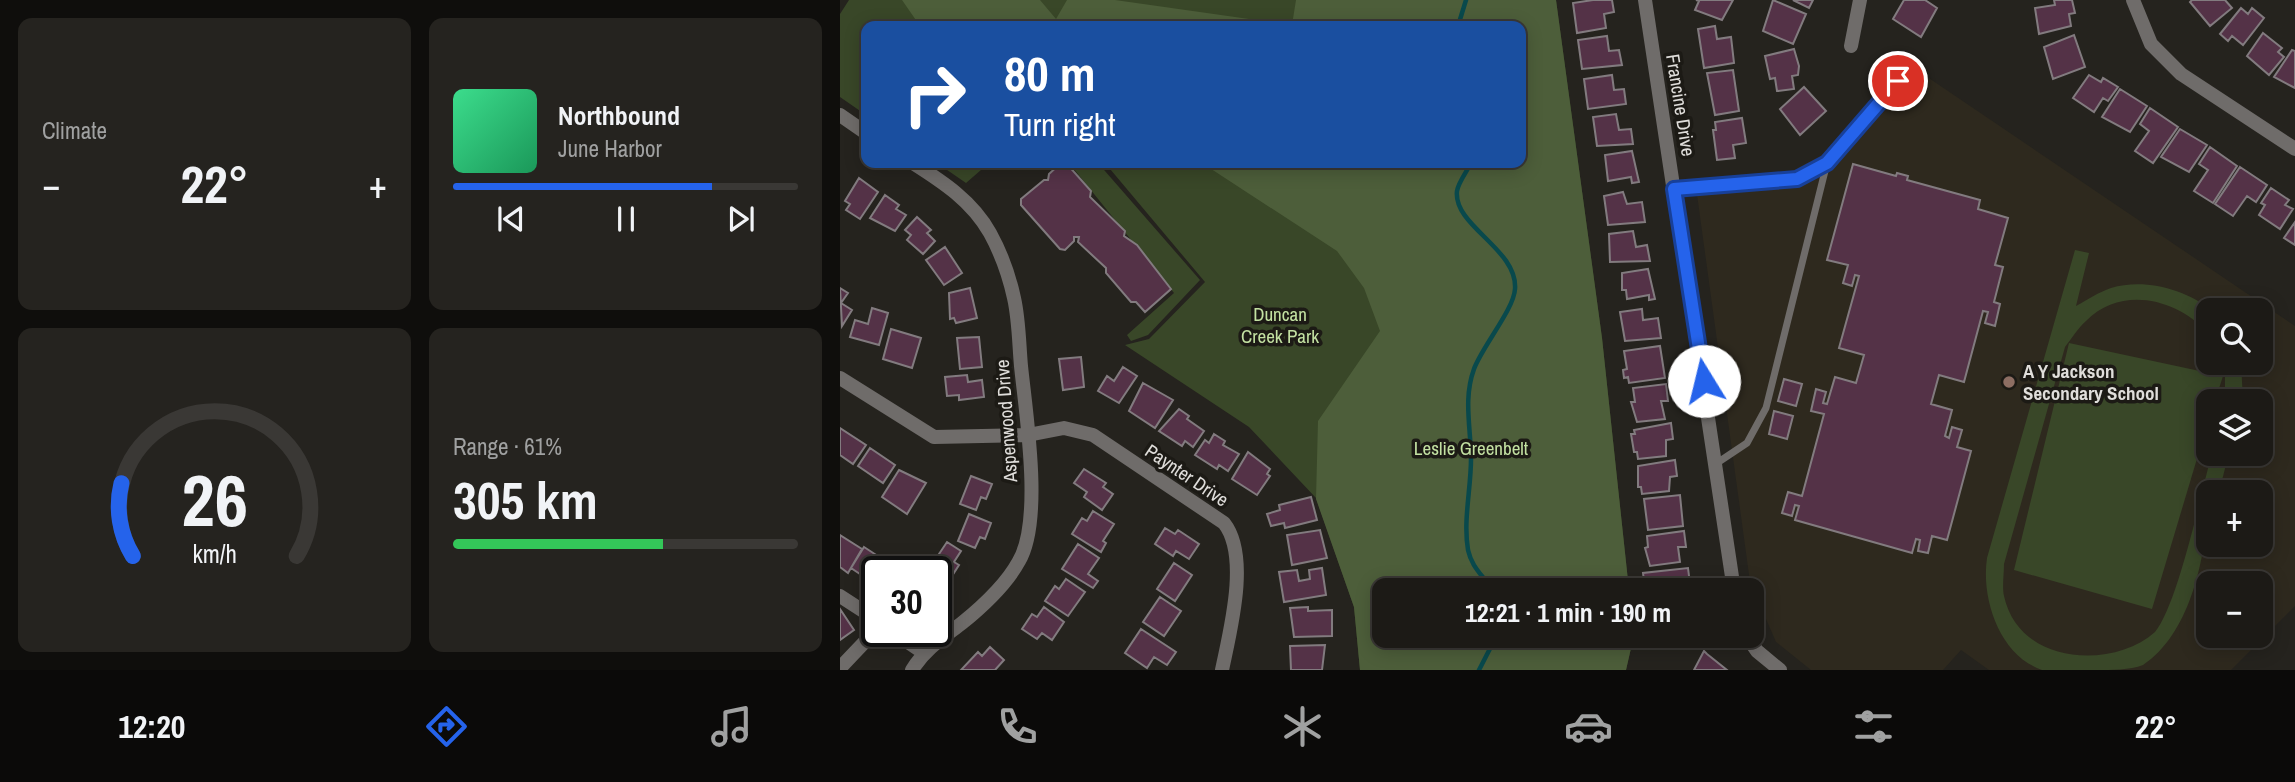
<!DOCTYPE html>
<html lang="en">
<head>
<meta charset="utf-8">
<style>
	body { margin:0; font-family:"Archivo Narrow",sans-serif; background:#25231f; color:#f1f3f6; height:100vh; display:flex; flex-direction:column; font-size:26px; white-space:nowrap }
	* { box-sizing:border-box; margin:0 }
	p { font-size:23px; color:#a0a1a1 }
	.icon { flex:none; width:38px; height:38px; fill:none; stroke:currentColor; stroke-width:2; stroke-linecap:round; stroke-linejoin:round }
	.map { position:relative; flex:1; overflow:hidden }
	.side { display:flex; flex-direction:column; gap:18px; padding:18px; background:#0f0e0c; width:840px }
	.side>* { flex:none }
	.hud { position:absolute; left:21px; top:21px; width:665px; height:147px; border-radius:14px; box-shadow:0 4px 18px #0003,0 0 0 2px #3a3835; background:#1a4fa0; color:#fff; overflow:hidden }
	.fabs { position:absolute; left:1356px; top:298px; display:grid; gap:14px }
	.fabs a { display:grid; place-items:center; width:77px; height:77px; border-radius:14px; background:#1c1a16; box-shadow:0 4px 18px #0003,0 0 0 2px #3a3835; font-size:35px }
	.speed { position:absolute; left:21px; top:556px; display:flex; gap:14px; font-size:35px; font-weight:700; text-align:center }
	.speed>* { display:grid; place-content:center; width:91px; height:91px; border-radius:50%; background:#1c1a16; box-shadow:0 4px 18px #0003,0 0 0 2px #3a3835; line-height:1 }
	.speed .limit { border:4px solid #111; border-radius:10px; background:#fff; color:#111 }
	.pin { position:absolute; display:grid; place-items:center; width:60px; height:60px; color:#fff; margin:-30px; border:4px solid #fff; border-radius:50%; box-shadow:0 2px 7px #0007 }
	.me { position:absolute; width:77px; margin:-38px; rotate:351deg; stroke-linejoin:round; filter:drop-shadow(0 0 5px #0008) }
	.turn { display:flex; align-items:center; gap:24px; height:147px; padding:0 28px; font-size:32px }
	.turn .icon { width:91px; height:91px; stroke-width:2.5 }
	.turn b { display:block; font-size:49px; line-height:60px }
	.big { font-size:52px; font-weight:700; line-height:1.1 }
	.side .card { flex:1; display:flex; flex-direction:column; justify-content:center; gap:10px; min-width:0; padding:0 24px; border-radius:14px; background:#25231f }
	.side .dial { align-items:center; gap:0 }
	.dial svg { height:182px; overflow:visible; fill:none; stroke:#3a3835; stroke-width:7; stroke-linecap:round; text-anchor:middle }
	.dial text { fill:#f1f3f6; stroke:none }
	.song { display:flex; align-items:center; gap:21px }
	.cover { width:84px; height:84px; border-radius:10px; background:linear-gradient(135deg,hsl(150 70% 55%),hsl(150 70% 35%)) }
	.played { height:7px; border-radius:4px; background:linear-gradient(90deg,#2563eb 75%,#3a3835 75%) }
	.keys { display:flex; justify-content:space-around; direction:ltr }
	.heat { display:flex; justify-content:space-between; align-items:center; font-size:38px; direction:ltr }
	.charge { height:10px; border-radius:5px; background:linear-gradient(90deg,#34c759 61%,#3a3835 0) }
	.side .tiles { flex:1; display:grid; gap:18px; grid-template-columns:repeat(2,1fr) }
	.trip { position:absolute; left:532px; top:578px; width:392px; height:70px; border-radius:14px; background:#1c1a16; box-shadow:0 4px 18px #0003,0 0 0 2px #3a3835; font-weight:700; line-height:70px; text-align:center }
	.tabs { display:flex; height:112px; justify-content:space-around; align-items:center; background:#0b0a09; color:#a0a1a1 }
	.tabs .icon { width:49px; height:49px }
	.tabs .on { color:#2563eb }
	.tabs b { font-size:32px; color:#f1f3f6 }
	main { display:flex; flex:1; min-height:0 }
	.map>svg:first-child { display:block }
</style>
</head>
<body>
<main>
<section class="side">
<div class="tiles">
<div class="card"><p>Climate</p>
<div class="heat"><a>−</a><b class="big">22°</b><a>+</a></div>
</div>
<div class="card">
<div class="song"><i class="cover"></i><div><b>Northbound</b><p>June Harbor</p></div></div>
<div class="played"></div>
<div class="keys"><svg class="icon" aria-label="previous" viewBox="0 0 24 24"><path d="M18 5L8 12l10 7zM5 5v14"/></svg><svg class="icon" aria-label="pause" viewBox="0 0 24 24"><path d="M8 5v14M16 5v14"/></svg><svg class="icon" aria-label="next" viewBox="0 0 24 24"><path d="M6 5l10 7-10 7zM19 5v14"/></svg></div>
</div>
<div class="card dial"><svg viewBox="0 0 100 80">
<path d="M14 69A42 42 0 1 1 86 69"/>
<path d="M14 69A42 42 0 0 1 9 37" stroke="#2563eb"/>
<text x="50" y="56" font-size="32" font-weight="700">26</text>
<text x="50" y="72" font-size="11">km/h</text>
</svg></div>
<div class="card"><p>Range · 61%</p><b class="big">305 km</b><div class="charge"></div></div>
</div>
</section>
<div class="map">
<svg width="1455" height="670" viewBox="0 0 1455 670">
	<rect width="100%" height="100%" fill="#25231e"/>
	<path fill="#2e291e" fill-rule="evenodd" d="M1071,66L1455,326V606L1391,670H1149L1121,650L1103,670H971L936,642L910,582L856,187L952,171L984,154ZM1368,310H1421V362H1368ZM1368,401H1421V453H1368ZM1368,492H1421V544H1368ZM1368,583H1421V635H1368Z"/>
	<path fill="#394728" d="M9,0H716L762,338L789,590H544V635H794L786,670H520L514,607L476,498L409,427L285,345L309,339L365,282L265,163H681V26H26V115L0,97V14Z
		M97,163H149L126,183Z
		M229,163H258L360,280L308,335L291,341L287,335L334,293Z
		M1235,250L1249,253L1236,306C1247,300 1259,292 1271,288C1304,278 1345,289 1371,310H1368V333C1337,299 1282,285 1246,321C1238,328 1232,338 1225,347L1164,564C1164,574 1162,587 1164,596C1179,665 1272,670 1315,632C1338,604 1361,493 1372,453H1389L1379,492H1368C1368,548 1353,632 1303,665C1290,670 1271,670 1256,670C1240,670 1217,670 1202,670C1159,655 1141,598 1147,558Z
		M1229,343L1383,376L1375,401H1368V422L1312,609L1174,570Z
		M1385,362H1401L1403,401H1385Z"/>
	<path fill="#4d5e3a" d="M62,0H200L216,19L227,0H275L452,25L456,0H716L762,338L789,590H544V635H794L786,670H520L514,607L476,499L478,421L540,331L524,288L497,251L362,163H681V26H80Z"/>
	<g fill="none" stroke-linecap="round" stroke-linejoin="round">
		<path stroke="#09494c" stroke-width="4.5" d="M618,26L626,0
			M631,163C627,171 618,183 617,191C613,226 678,249 675,289C674,309 642,347 634,369C623,399 631,428 631,459C631,489 623,520 628,550C632,568 643,575 652,590
			M639,670L657,635"/>
	</g>
	<path fill="#543247" stroke="#827b7f" stroke-width="2" d="M753,0H772L774,12L764,14L766,28L737,33L733,3Z
		M856,0H893L882,20L855,10L859,1Z
		M933,0L966,14L953,44L923,31Z
		M953,0H973L969,8Z
		M1064,0H1085L1097,8L1081,37L1053,19Z
		M1214,0H1232L1235,13L1229,14L1231,26L1199,34L1195,8L1215,5Z
		M1352,0H1385L1392,8L1370,26L1350,2Z
		M1401,8L1408,14L1412,8L1424,18L1403,45L1392,36L1388,41L1380,34Z
		M875,26L877,39L891,37L894,63L864,68L858,29Z
		M1423,33L1442,48L1438,52L1444,57L1429,75L1407,56Z
		M1234,35L1245,67L1213,79L1204,47Z
		M767,36L769,51L779,50L782,65L742,69L738,40Z
		M954,49L959,66L958,75L952,76L954,89L937,91L935,78L930,79L925,56Z
		M1452,50L1455,51V88L1434,77Z
		M893,70L899,111L875,115L867,73Z
		M772,75L774,90L784,89L786,104L748,109L744,79Z
		M1249,75L1261,82L1263,78L1278,87L1268,101L1263,98L1254,112L1233,98Z
		M964,87L986,111L960,135L940,109Z
		M1280,89L1307,106L1290,132L1262,117Z
		M1310,108L1338,127L1313,163L1295,151L1309,131L1300,124Z
		M776,114L779,130L791,129L793,144L757,146L753,117Z
		M902,118L906,143L893,145L895,158L877,160L873,130H876L875,122Z
		M1340,129L1367,145L1349,172L1321,157Z
		M1370,147L1397,166L1373,203L1354,191L1368,170L1359,164Z
		M792,151L799,182L792,183L791,177L768,181L765,155Z
		M221,163L227,164L251,191L250,197L285,231L284,236L297,245L331,289L305,312L296,302H291L266,273V268L238,242L239,237H234V241L225,250L220,249L181,205V199L204,180H208L209,174Z
		M1013,164L1056,176L1057,173L1068,176L1067,180L1140,200L1138,209L1168,218L1155,265L1163,267L1154,302L1160,304L1155,326L1145,323L1148,312L1143,311L1124,382L1099,375L1091,404L1112,410L1105,436L1109,438L1112,427L1122,430L1117,447L1131,451L1107,540L1092,536L1088,553L1078,551L1080,540L1076,539L1072,553L955,520L959,506L955,505L952,516L942,513L948,492L962,496L984,414L971,411L976,389L986,392L983,403L987,404L995,377L1016,383L1024,355L999,348L1019,276L1015,275L1012,286L1003,283L1008,265L987,260Z
		M1400,167L1427,185L1416,202L1407,196L1393,216L1375,204Z
		M19,178L38,192L20,219L6,210L10,204L5,201Z
		M1431,188L1449,200L1445,205L1453,209L1440,229L1419,215L1425,205L1421,203Z
		M783,192L787,204L802,202L805,222L768,225L764,196Z
		M45,195L59,205L56,209L66,215L55,231L30,218Z
		M77,217L91,230L87,233L95,241L83,254L67,240L71,235L65,230Z
		M1455,222V245L1444,238Z
		M793,231L796,247L807,245L810,261L770,262L769,234Z
		M105,247L122,273L104,285L86,260Z
		M808,269L815,299L809,300V295L787,299L786,290H782V273Z
		M0,288L8,293L1,303L12,310L2,326Z
		M130,288L137,318L116,323L114,318L110,319L109,293Z
		M32,308L48,313L39,345L10,337L15,320L28,324Z
		M802,309L803,320L818,318L821,338L785,341L780,312Z
		M51,329L81,338L72,368L43,359Z
		M139,337L142,367L120,369L117,338Z
		M820,346L825,378L789,383L788,377L784,378L783,370L787,369L784,351Z
		M241,357L244,387L223,390L219,359Z
		M283,367L297,376L279,403L258,391L267,376L274,381Z
		M127,375L128,382L142,380L144,397L119,400V395L107,396L105,377Z
		M944,379L962,384L956,406L938,401Z
		M303,383L333,400L315,428L289,411Z
		M826,384L828,401H821L825,419L797,422L791,402H795L793,388Z
		M339,409L349,416L347,419L364,431L353,447L345,441L342,446L319,431Z
		M934,411L953,416L947,439L929,434Z
		M831,423L833,439L826,440V456L798,459L797,452H794L791,434H795L794,430Z
		M0,428L26,445L13,464L0,455Z
		M374,434L385,441L383,445L399,454L388,471L379,465L377,469L355,455L365,440L369,443Z
		M30,448L55,465L43,483L18,466Z
		M408,452L430,469L427,474L430,476L417,495L392,479Z
		M835,460L837,476L830,477L829,491L802,494L801,487H798V466Z
		M244,469L266,483L263,487L273,494L262,510L244,497L247,492L234,483Z
		M59,470L86,483L67,514L42,497Z
		M131,476L152,484L146,499L141,497L136,510L120,504Z
		M840,495L843,526L808,530L804,499Z
		M471,497L477,520L445,528L444,523L431,526L427,514L440,510L439,505Z
		M253,511L274,524L263,541L266,543L261,552L232,534L242,518L247,521Z
		M129,514L151,523L145,539L140,537L135,548L118,541Z
		M325,528L335,534L338,530L359,544L349,559L336,551L333,556L315,544Z
		M480,530L487,558L452,565L447,535Z
		M844,531L846,547H838L840,562L810,566L805,548L808,547L807,536Z
		M0,535L22,549L8,573L0,567Z
		M107,542L121,551L114,562L119,565L110,579L91,566Z
		M238,544L259,558L248,574L258,581L253,588L222,569Z
		M24,547L47,562L41,572H37L32,582L11,568Z
		M334,563L352,575L335,601L317,589Z
		M482,568L486,595L444,602L439,572L457,570L459,581L470,579L469,570Z
		M848,568L850,584L835,586L836,590H800L805,588L803,573Z
		M226,579L245,592L228,616L205,601L215,586L219,589Z
		M320,597L341,611L324,636L303,622Z
		M204,607L224,622L212,640L202,633L197,639L182,629L192,614L197,617Z
		M468,607V611L492,610V636L454,637L450,608Z
		M0,609L14,630L0,640Z
		M301,629L336,652L327,665L314,657L307,668L285,653Z
		M817,635H848V636L817,640Z
		M485,645L482,670H451L450,646Z
		M150,647L164,660L155,670H121L138,652L142,656Z
		M864,651L867,654L887,670H854Z"/>
	<g fill="none" stroke-linecap="round" stroke-linejoin="round">
		<path stroke="#6f6c6a" stroke-width="7" d="M834,189L957,179L987,163L1071,66
			M877,463L907,443L926,408L987,163"/>
		<path stroke="#6f6c6a" stroke-width="14" d="M805,0L894,590
			M1011,46L1020,0
			M0,115L26,133
			M0,378L94,437L188,435L224,428L253,435L384,523C410,556 390,631 382,670
			M0,596L37,620
			M53,632L84,653
			M906,635L917,651L940,670
			M0,668L37,629
			M72,670C84,650 104,637 122,623C143,606 166,585 179,561C203,520 186,415 181,366C179,344 179,320 174,298C169,275 161,253 150,233C132,201 103,182 73,163"/>
		<path stroke="#6f6c6a" stroke-width="14" d="M1293,0L1311,44L1341,74L1455,149"/>
	</g>
	<g fill="none" stroke-linecap="round" stroke-linejoin="round">
		<g stroke="#184099" stroke-width="18">
			<path id="route" d="M864,381L834,189L957,179L987,163L1058,81"/>
		</g>
		<use href="#route" stroke="#2563eb" stroke-width="12"/>
	</g>
	<circle fill="#8d6e63" stroke="#1c1a15" stroke-width="2.5" cx="1169" cy="382" r="7"/>
	<g text-anchor="middle" dominant-baseline="central" stroke-width="7" stroke-linejoin="round" paint-order="stroke">
		<g font-size="19" fill="#e0dedb" stroke="#1c1a15">
			<text transform="translate(841 105) rotate(81)">Francine Drive</text>
			<text transform="translate(166 421) rotate(-94)">Aspenwood Drive</text>
			<text transform="translate(347 475) rotate(34)">Paynter Drive</text>
		</g>
		<g font-size="19" fill="#c3e1a2" stroke="#1c1a15">
			<text x="440" y="314">Duncan<tspan x="440" dy="22">Creek Park</tspan></text>
			<text x="631" y="448">Leslie Greenbelt</text>
		</g>
		<g font-size="19" font-weight="bold" fill="#e0dedb" stroke="#1c1a15" text-anchor="start">
			<text x="1183" y="371">A Y Jackson<tspan x="1183" dy="22">Secondary School</tspan></text>
		</g>
	</g>
</svg>
<div class="fabs">
<a><svg class="icon" aria-label="search" viewBox="0 0 24 24"><circle cx="10" cy="10" r="6"/><path d="M15 15l6 6"/></svg></a>
<a><svg class="icon" aria-label="layers" viewBox="0 0 24 24"><path d="M12 4l9 5-9 5-9-5zM3 14l9 5 9-5"/></svg></a>
<a>+</a>
<a>−</a>
</div>
<div class="speed"><div class="limit">30</div></div>
<div class="pin" style="left:1058px;top:81px;background:#d93025"><svg class="icon" aria-label="arrive" viewBox="0 0 24 24"><path d="M6 21V4h12l-3 4 3 4H6"/></svg></div>
<svg class="me" style="left:864px;top:381px" viewBox="-20 -20 40 40"><circle r="19" fill="#fff"/><path d="M0-13L10 11 0 6-10 11z" fill="#2563eb"/></svg>
<div class="trip">12:21 · 1 min · 190 m</div>
<div class="hud">
<div class="turn"><svg class="icon" aria-label="right" viewBox="0 0 24 24"><path d="M7 20v-9h11M14 6l5 5-5 5"/></svg><div><b>80 m</b>Turn right</div></div>
</div>
</div>
</main>
<nav class="tabs">
<b>12:20</b>
<svg class="icon on" aria-label="directions" viewBox="0 0 24 24"><path d="M12 3l9 9-9 9-9-9zM9 14v-3h6M13 9l2 2-2 2"/></svg>
<svg class="icon" aria-label="music" viewBox="0 0 24 24"><path d="M9 18V5l10-2v13"/><circle cx="6" cy="18" r="3"/><circle cx="16" cy="16" r="3"/></svg>
<svg class="icon" aria-label="phone" viewBox="0 0 24 24"><path d="M5 4h4l2 5-3 2q2 4 5 5l2-3 5 2v4C11 20 4 13 5 4z"/></svg>
<svg class="icon" aria-label="climate" viewBox="0 0 24 24"><path d="M12 3v18M4 7l16 10M4 17L20 7"/></svg>
<svg class="icon" aria-label="car" viewBox="0 0 24 24"><path d="M5 17H2v-5l4-1 3-4h7l3 4 3 1v5h-3M9 17h6M6 11h13"/><circle cx="7" cy="17" r="2"/><circle cx="17" cy="17" r="2"/></svg>
<svg class="icon" aria-label="filters" viewBox="0 0 24 24"><path d="M4 7h16M4 17h16"/><circle cx="9" cy="7" r="2"/><circle cx="15" cy="17" r="2"/></svg>
<b>22°</b>
</nav>
</body>
</html>
